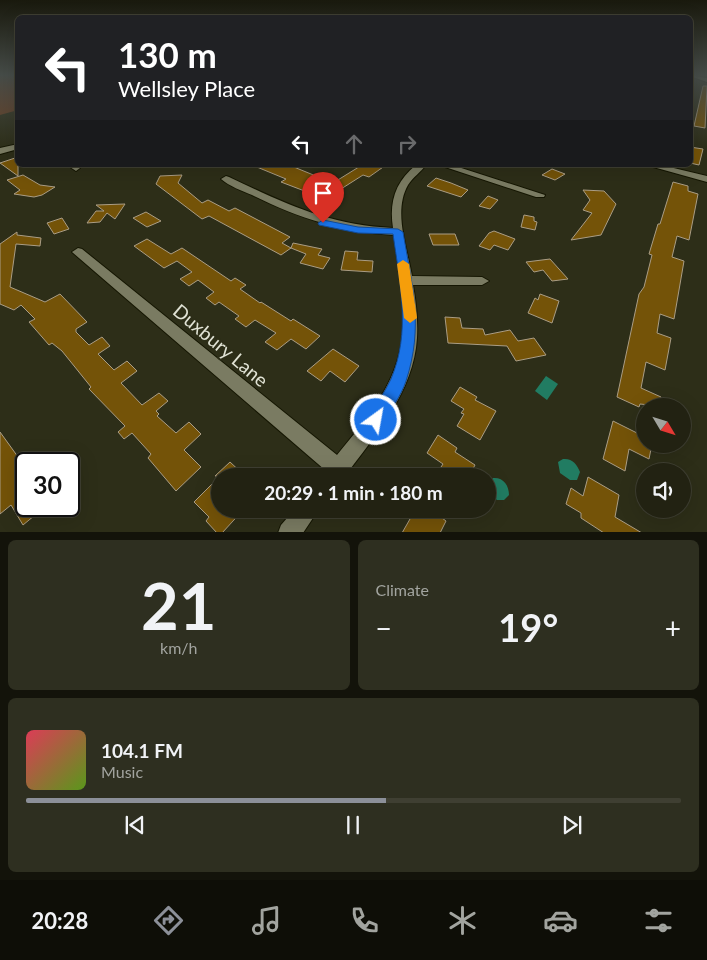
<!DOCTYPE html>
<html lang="en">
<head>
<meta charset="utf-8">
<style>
	body { margin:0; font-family:Lato,sans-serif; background:#2e2f20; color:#f1f3f6; height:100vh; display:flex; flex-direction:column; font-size:19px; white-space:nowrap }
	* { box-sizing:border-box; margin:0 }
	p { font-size:16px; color:#a2a49f }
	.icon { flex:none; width:28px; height:28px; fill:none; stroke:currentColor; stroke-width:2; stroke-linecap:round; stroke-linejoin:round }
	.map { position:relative; height:532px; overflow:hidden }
	.side { display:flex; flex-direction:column; gap:8px; padding:8px; background:#13130a; flex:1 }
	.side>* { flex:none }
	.top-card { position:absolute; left:15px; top:15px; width:678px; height:152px; border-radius:8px; box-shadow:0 5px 20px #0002,0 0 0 1px #3f3f32; background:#202124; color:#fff; overflow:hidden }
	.needle { width:32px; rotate:128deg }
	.controls { position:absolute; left:636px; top:398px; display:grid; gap:10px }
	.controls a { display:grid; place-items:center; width:55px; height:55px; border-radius:50%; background:#222212; box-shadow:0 5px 20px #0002,0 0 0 1px #3f3f32; font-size:25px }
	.speed { position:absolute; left:15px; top:452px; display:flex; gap:10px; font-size:25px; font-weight:700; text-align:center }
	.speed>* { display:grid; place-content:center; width:65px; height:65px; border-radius:50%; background:#222212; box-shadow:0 5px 20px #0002,0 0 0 1px #3f3f32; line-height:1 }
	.speed .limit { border:2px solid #111; border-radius:8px; background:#fff; color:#111 }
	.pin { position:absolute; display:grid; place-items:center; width:42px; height:42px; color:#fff; margin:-51px -21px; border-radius:50% 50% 50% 0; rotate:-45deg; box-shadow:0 0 5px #0007 }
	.pin .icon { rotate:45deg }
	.me { position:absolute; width:55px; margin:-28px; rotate:32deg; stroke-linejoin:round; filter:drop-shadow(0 0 4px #0008) }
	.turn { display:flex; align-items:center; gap:18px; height:105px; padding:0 20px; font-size:22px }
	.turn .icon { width:65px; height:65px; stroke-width:2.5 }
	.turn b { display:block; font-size:35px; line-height:42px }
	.lanes { display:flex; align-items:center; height:48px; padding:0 20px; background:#0003; justify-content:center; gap:25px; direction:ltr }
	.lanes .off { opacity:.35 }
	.big { font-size:38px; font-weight:700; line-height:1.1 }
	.side .tile { flex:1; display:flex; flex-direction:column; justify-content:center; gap:8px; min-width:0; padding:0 18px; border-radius:8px; background:#2e2f20 }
	.side .dial { align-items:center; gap:0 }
	.dial b { font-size:65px; line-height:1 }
	.song { display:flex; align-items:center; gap:15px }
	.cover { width:60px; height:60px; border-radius:8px; background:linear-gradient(135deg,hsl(350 70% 55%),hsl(90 70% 35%)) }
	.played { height:5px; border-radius:2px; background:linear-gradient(90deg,#8c9099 55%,#3f3f32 55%) }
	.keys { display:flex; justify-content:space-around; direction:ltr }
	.heat { display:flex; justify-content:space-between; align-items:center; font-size:28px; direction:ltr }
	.side .tiles { flex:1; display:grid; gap:8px; grid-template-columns:1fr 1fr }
	.tile:last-child { grid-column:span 2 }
	.trip { position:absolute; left:211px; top:468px; width:285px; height:50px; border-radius:25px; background:#222212; box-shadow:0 5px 20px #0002,0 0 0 1px #3f3f32; font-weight:700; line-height:50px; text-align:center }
	.tab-bar { display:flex; height:80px; justify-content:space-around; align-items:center; background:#0e0e07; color:#a2a49f }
	.tab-bar .icon { width:35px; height:35px }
	.tab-bar .current { color:#8c9099 }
	.tab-bar b { font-size:22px; color:#f1f3f6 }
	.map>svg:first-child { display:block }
</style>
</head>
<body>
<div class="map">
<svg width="707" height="533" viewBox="0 0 707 533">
	<rect width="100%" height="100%" fill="#2d2e18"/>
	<path fill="#6e3f20" d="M0,75H17L18,110L0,115Z"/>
	<path fill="#217c62" d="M546,376L558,384L547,400L535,391Z
		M563,459C572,458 577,464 580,472L577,480H570L560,473L558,462Z
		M493,478C503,477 509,485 509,495L504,500H497L488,492V483Z"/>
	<path fill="#745308" stroke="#aa9d85" d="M703,86H707L705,128L694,126Z
		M690,147L703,149L699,165L690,163Z
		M18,157V176L0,163Z
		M252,165H289L333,183L362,165H386L369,177L363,175L330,196L319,192L315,195L281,182L286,179Z
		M552,169L565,174L555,180L542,175Z
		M23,175L40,185L55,187L42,195L34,197L14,194L20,190L7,180Z
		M182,175L178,183L202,203L208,200L229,211L235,208L290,237L282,243L291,248L293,243L322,249L318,255L330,258L323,269L300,263L306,254L291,248L281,255L209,216L202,219L156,184L160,176Z
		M436,178L451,183L468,190L461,197L427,186Z
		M673,182L688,186V191L698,194L689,240L677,236L672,257L684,261L674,319L660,314L657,333L671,338L665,370L646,362L641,388L661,397L659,406L640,404L639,407L617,397L639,294L644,287L652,255L649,254L658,224H660Z
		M583,190L604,191L616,204L601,235L571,240L592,213L583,210L590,200Z
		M488,196L498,200L490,209L479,206Z
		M125,204L115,219L107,213L100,222L87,223L96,211H104L96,205Z
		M146,212L161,221L147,227L133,218Z
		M524,215L534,217V221L537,222L535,230L521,227Z
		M62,218L69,229L54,234L47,223Z
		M494,231L515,239L508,250L494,245L490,250L479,246L489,233Z
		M17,232V235L41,238L40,246L16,244L10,287L45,302L60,294L87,322L76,329V332L89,345L102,337L110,346L98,354L114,370L127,361L137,371L121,383L142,405L159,393L168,401L156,411L159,414L157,416L176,433L189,422L201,434L184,450L201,467L176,491L148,458L151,454L132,433L124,439L118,432L125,426L89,389L91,387L62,351L52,343L49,345L29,322L35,319L21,305L14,310L0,304V244Z
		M429,234H455L459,245H433Z
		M147,239L171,254L182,248L231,281L235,278L246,285L240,289L260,303L261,302L291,321L293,319L320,336L306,349L291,339L277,350L265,342L276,333L255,320L246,327L235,319L239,316L219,302L215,305L206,298L214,292L198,280L189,286L180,279L192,272L177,261L164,268L134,246Z
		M345,251L358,252L357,260L373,261L372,272L341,270Z
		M550,259L568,279L552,281L543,270L534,272L526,262Z
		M540,294L559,301L552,323L528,313L535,298L538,300Z
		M445,317L460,318L462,328L483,329L485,335L510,330L518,341L534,338L546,355L516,361L507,346L448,343Z
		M333,349L359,366L345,382L330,371L321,381L307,371Z
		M460,387L477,397L475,400L496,411L480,440L457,426L464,414L461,413L464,409L451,401Z
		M613,421L645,437V444H652L649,459L629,449L625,471L603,459Z
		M0,432L26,468V506H46L23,525L11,505L0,514Z
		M438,435L457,448L455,452L475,465L469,476H435L443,464L427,453Z
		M230,462L245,476H215Z
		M220,476V509H244L222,533H217L206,521L209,517L194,502Z
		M588,477L619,495L615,517L642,533H604L581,518V513L566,504L571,488L583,496Z
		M396,509H430L446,521L440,533H402L410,519Z"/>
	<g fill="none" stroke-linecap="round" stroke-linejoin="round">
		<g stroke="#151602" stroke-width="2">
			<path id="street" d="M690,75L707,78V82L690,76Z
				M18,144V149L0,154V148Z
				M67,165H77L80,168L76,171Z
				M416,165H426C421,172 413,177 408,185C393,211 407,248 412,276L482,277L489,281L482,285H413C416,302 418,320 417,338C414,391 375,436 345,476H323L325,470L72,252L78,248L82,249L337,455C365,421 397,384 402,339C406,304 398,269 394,235C342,232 298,218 252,195C242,191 229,186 221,179L226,176L229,177C286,204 329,225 393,228C389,202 395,182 416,165Z
				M439,165H452L545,195L544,197H536Z
				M646,165H661L707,176V182Z
				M295,509H319L303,533H278L281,525Z"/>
		</g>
		<use href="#street" fill="#7a7b62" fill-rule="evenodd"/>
	</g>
	<linearGradient id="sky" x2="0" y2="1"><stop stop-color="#19190d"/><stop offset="0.5" stop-color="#464c48"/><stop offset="1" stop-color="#464c48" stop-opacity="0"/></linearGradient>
	<rect width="707" height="150" fill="url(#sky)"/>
	<path fill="#1a73e8" stroke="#114b97" d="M323,220L358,227L398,229L403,232C412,286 424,326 406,381C401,396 390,411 382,425L376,427L370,425L368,420C374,405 385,393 391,379C411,332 400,284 393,234L358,233L319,225L318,223Z"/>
	<path fill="#f59e0b" d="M403,260L409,264L417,318L410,323L404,318L397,264Z"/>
	<g text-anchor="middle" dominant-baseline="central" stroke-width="4" stroke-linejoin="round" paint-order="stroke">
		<g font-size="19" fill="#e1e3d5" stroke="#2d2e18">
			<text transform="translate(221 345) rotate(40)">Duxbury Lane</text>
		</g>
	</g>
</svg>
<div class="controls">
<a><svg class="needle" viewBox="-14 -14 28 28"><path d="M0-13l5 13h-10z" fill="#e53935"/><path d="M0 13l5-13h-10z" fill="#a2a49f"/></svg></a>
<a><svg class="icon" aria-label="sound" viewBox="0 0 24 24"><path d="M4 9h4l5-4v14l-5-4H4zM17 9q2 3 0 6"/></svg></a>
</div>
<div class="speed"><div class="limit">30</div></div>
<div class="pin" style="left:323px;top:223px;background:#d93025"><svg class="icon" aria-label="arrive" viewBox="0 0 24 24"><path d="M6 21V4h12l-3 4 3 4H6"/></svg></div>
<svg class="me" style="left:376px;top:420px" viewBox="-20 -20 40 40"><circle r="17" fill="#1a73e8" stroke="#fff" stroke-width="3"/><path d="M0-11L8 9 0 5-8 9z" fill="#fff"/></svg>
<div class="trip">20:29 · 1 min · 180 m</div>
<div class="top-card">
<div class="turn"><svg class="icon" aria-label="left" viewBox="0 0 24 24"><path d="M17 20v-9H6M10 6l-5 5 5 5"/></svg><div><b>130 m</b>Wellsley Place</div></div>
<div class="lanes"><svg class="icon" aria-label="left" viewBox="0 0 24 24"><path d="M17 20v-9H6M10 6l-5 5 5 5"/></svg><svg class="icon off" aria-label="ahead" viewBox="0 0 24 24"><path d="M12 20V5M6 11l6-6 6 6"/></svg><svg class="icon off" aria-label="right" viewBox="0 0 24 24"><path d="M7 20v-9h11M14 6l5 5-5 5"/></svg></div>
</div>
</div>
<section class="side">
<div class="tiles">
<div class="tile dial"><b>21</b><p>km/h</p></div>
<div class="tile"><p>Climate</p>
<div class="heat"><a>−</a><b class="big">19°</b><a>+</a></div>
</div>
<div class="tile">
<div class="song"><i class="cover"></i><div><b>104.1 FM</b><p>Music</p></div></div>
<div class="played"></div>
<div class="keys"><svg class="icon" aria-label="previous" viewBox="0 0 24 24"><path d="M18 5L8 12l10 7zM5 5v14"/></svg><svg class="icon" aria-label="pause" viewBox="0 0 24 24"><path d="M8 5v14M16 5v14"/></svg><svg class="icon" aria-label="next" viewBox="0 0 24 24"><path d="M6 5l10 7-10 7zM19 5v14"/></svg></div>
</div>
</div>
</section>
<nav class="tab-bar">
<b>20:28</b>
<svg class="icon current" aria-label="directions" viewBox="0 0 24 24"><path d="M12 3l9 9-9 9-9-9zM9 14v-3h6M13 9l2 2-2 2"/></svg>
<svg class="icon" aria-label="music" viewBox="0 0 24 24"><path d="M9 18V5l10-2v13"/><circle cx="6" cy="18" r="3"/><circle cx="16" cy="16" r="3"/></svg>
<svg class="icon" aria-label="phone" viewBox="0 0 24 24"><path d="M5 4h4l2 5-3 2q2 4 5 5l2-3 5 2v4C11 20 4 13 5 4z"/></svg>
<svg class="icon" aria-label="climate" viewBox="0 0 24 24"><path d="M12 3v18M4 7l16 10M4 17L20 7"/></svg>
<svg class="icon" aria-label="car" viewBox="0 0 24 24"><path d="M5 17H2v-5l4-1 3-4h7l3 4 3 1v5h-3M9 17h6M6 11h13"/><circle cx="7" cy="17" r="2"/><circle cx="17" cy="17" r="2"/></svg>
<svg class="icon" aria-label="filters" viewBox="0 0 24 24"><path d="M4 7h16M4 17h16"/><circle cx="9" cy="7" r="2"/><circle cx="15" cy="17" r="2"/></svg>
</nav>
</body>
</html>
